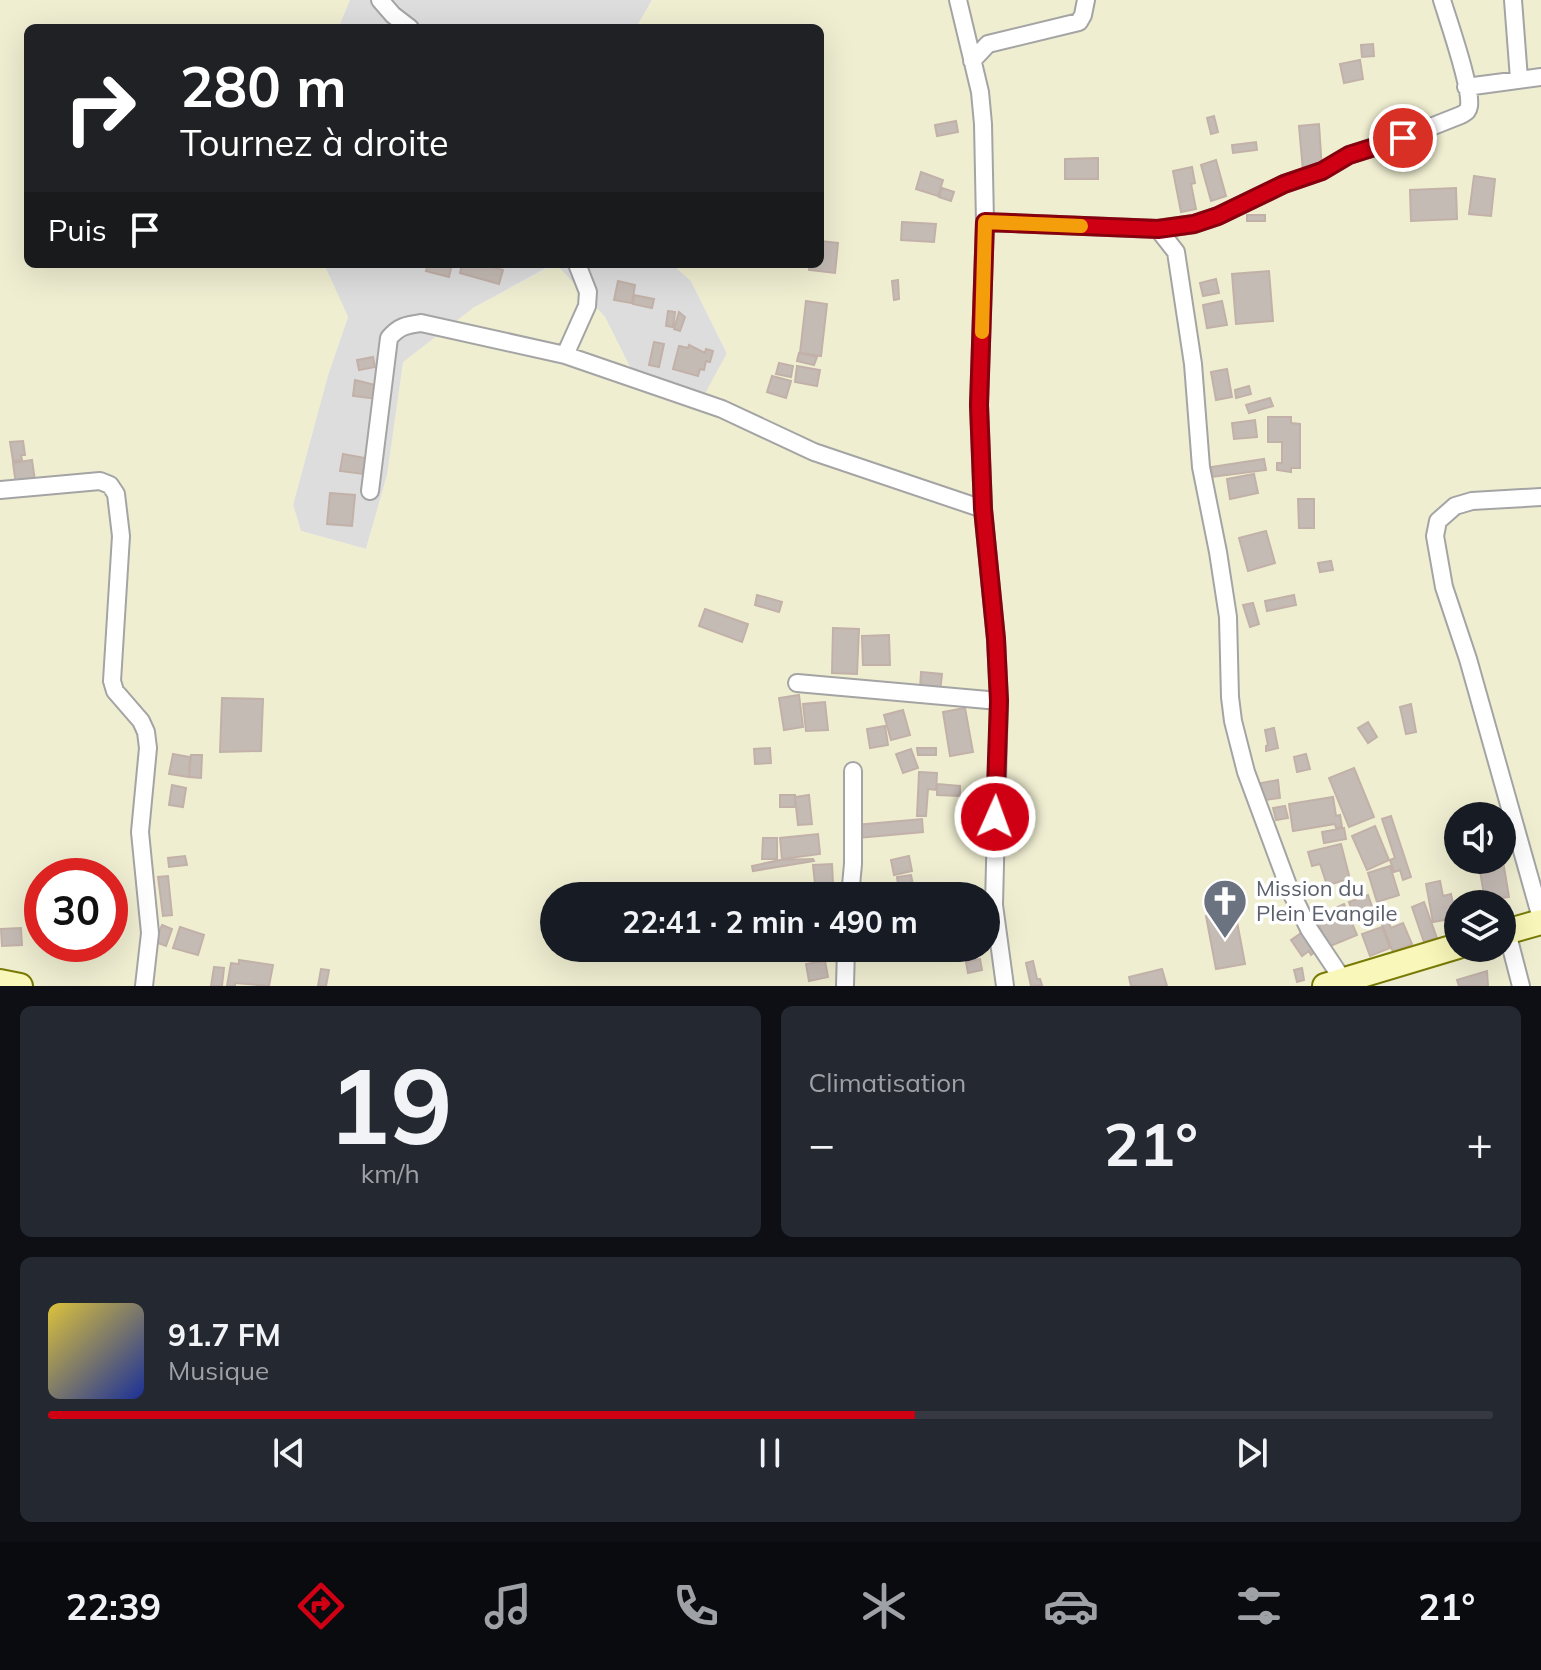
<!DOCTYPE html>
<html lang="fr">
<head>
<meta charset="utf-8">
<style>
	body { margin:0; font-family:Mulish,sans-serif; background:#242831; color:#f1f3f6; height:100vh; display:flex; flex-direction:column; font-size:30px; white-space:nowrap }
	* { box-sizing:border-box; margin:0 }
	p { font-size:26px; color:#9ea1a6 }
	.icon { flex:none; width:44px; height:44px; fill:none; stroke:currentColor; stroke-width:2; stroke-linecap:round; stroke-linejoin:round }
	.map { position:relative; height:986px; overflow:hidden }
	.details { display:flex; flex-direction:column; gap:20px; padding:20px; background:#0d0f14; flex:1 }
	.details>* { flex:none }
	.top-card { position:absolute; left:24px; top:24px; width:800px; height:244px; border-radius:12px; box-shadow:0 8px 32px #0002; background:#202124; color:#fff; overflow:hidden }
	.fabs { position:absolute; left:1444px; top:802px; display:grid; gap:16px }
	.fabs a { display:grid; place-items:center; width:72px; height:72px; border-radius:50%; background:#171b24; box-shadow:0 8px 32px #0002; font-size:40px }
	.speed { position:absolute; left:24px; top:858px; display:flex; gap:16px; font-size:40px; font-weight:700; text-align:center }
	.speed>* { display:grid; place-content:center; width:104px; height:104px; border-radius:50%; background:#171b24; box-shadow:0 8px 32px #0002; line-height:1 }
	.speed .limit { border:12px solid #d22; background:#fff; color:#111 }
	.pin { position:absolute; display:grid; place-items:center; width:68px; height:68px; color:#fff; margin:-34px; border:4px solid #fff; border-radius:50%; box-shadow:0 2px 8px #0007 }
	.me { position:absolute; width:88px; margin:-44px; rotate:2deg; stroke-linejoin:round; filter:drop-shadow(0 0 6px #0008) }
	.turn { display:flex; align-items:center; gap:28px; height:168px; padding:0 24px; font-size:36px }
	.turn .icon { width:104px; height:104px; stroke-width:2.5 }
	.turn b { display:block; font-size:56px; line-height:68px }
	.then { display:flex; align-items:center; height:76px; padding:0 24px; background:#0003; gap:16px; font-size:30px }
	.big { font-size:60px; font-weight:700; line-height:1.1 }
	.details .card { flex:1; display:flex; flex-direction:column; justify-content:center; gap:12px; min-width:0; padding:0 28px; border-radius:12px; background:#242831 }
	.details .dial { align-items:center; gap:0 }
	.dial b { font-size:104px; line-height:1 }
	.song { display:flex; align-items:center; gap:24px }
	.cover { width:96px; height:96px; border-radius:12px; background:linear-gradient(135deg,hsl(50 70% 55%),hsl(230 70% 35%)) }
	.played { height:8px; border-radius:4px; background:linear-gradient(90deg,#cf0014 60%,#363941 60%) }
	.keys { display:flex; justify-content:space-around; direction:ltr }
	.heat { display:flex; justify-content:space-between; align-items:center; font-size:44px; direction:ltr }
	.details .tiles { flex:1; display:grid; gap:20px; grid-template-columns:1fr 1fr }
	.card:last-child { grid-column:span 2 }
	.trip { position:absolute; left:540px; top:882px; width:460px; height:80px; border-radius:40px; background:#171b24; box-shadow:0 8px 32px #0002; font-weight:700; line-height:80px; text-align:center }
	.tabs { display:flex; height:128px; justify-content:space-around; align-items:center; background:#090b0e; color:#9ea1a6 }
	.tabs .icon { width:56px; height:56px }
	.tabs .selected { color:#cf0014 }
	.tabs b { font-size:36px; color:#f1f3f6 }
	.map>svg:first-child { display:block }
</style>
</head>
<body>
<div class="map">
<svg width="1541" height="986" viewBox="0 0 1541 986">
	<rect width="100%" height="100%" fill="#f0ece6"/>
	<path fill="#dedddd" d="M350,0H652L636,28H338Z
		M324,264H553L473,308L387,475L366,549L301,531L293,505L328,375L348,317Z
		M556,264H672L691,281L727,354L697,410L637,381L605,317Z"/>
	<path fill="#efeed1" fill-rule="evenodd" d="M0,0H350L338,28H28V264H324L348,317L328,375L293,505L301,531L366,549L387,475L403,362L473,308L556,264L605,317L637,381L696,410L727,353L691,281L672,264H820V28H636L652,0H1541V986H0ZM1458,816H1502V860H1458ZM42,876H110V944H42ZM554,896H986V948H554ZM1458,904H1502V948H1458Z"/>
	<path fill="#c5bbb5" stroke="#c2b1a8" stroke-width="2" d="M1373,44L1374,56L1362,57L1361,45Z
		M1360,60L1363,79L1344,83L1340,64Z
		M1214,116L1218,132L1211,134L1207,118Z
		M956,121L958,132L937,136L935,125Z
		M1319,124L1322,170L1303,171L1299,126Z
		M1256,142L1257,150L1233,153L1232,145Z
		M1098,158V179H1065V159Z
		M1216,160L1226,196L1211,201L1201,165Z
		M1192,167L1195,183L1191,184L1196,209L1181,212L1173,171Z
		M921,172L943,180L938,196L916,189Z
		M1474,176L1495,179L1491,216L1469,214Z
		M942,188L954,192L951,201L939,197Z
		M1456,188L1457,219L1411,221L1410,190Z
		M1247,215H1265V221H1247Z
		M902,222L936,224L934,242L901,240Z
		M820,241L838,243L835,273L809,270L810,264H820Z
		M428,264H452L449,277L426,271Z
		M462,264H481L503,270L499,284L460,273Z
		M1269,271L1273,321L1236,324L1232,274Z
		M1216,279L1219,293L1203,296L1200,283Z
		M898,280L899,299L894,300L892,281Z
		M618,281L635,285L632,303L614,300Z
		M634,295L654,299L652,308L633,304Z
		M806,301L827,304L821,356L800,353Z
		M1222,301L1227,325L1207,328L1203,305Z
		M668,311L675,312L673,327L666,326Z
		M679,312L685,317L680,331L674,329Z
		M654,342L664,344L659,367L649,365Z
		M689,345L705,353L706,349L713,351L710,362L706,361L704,370L700,369L698,376L673,369L679,346L688,348Z
		M799,353L817,357L814,365L797,361Z
		M373,357L375,367L359,370L357,360Z
		M779,363L793,366L791,377L776,374Z
		M797,366L820,370L817,386L795,382Z
		M1227,369L1232,397L1216,400L1211,372Z
		M772,376L791,381L786,398L767,392Z
		M355,380L379,386L377,399L353,396Z
		M1249,386L1251,394L1236,398L1235,390Z
		M1270,398L1273,406L1249,413L1246,405Z
		M1268,417H1291V423L1300,424V468H1291V472L1277,470V463H1282V442H1268Z
		M1255,420L1257,437L1234,439L1232,423Z
		M23,441L25,455H21L22,460L13,461L10,442Z
		M343,454L365,458L363,474L340,471Z
		M1264,459L1266,470L1212,477L1211,467Z
		M32,460L35,481L16,484L13,463Z
		M1254,474L1258,493L1230,499L1227,479Z
		M330,493L355,495L352,526L327,524Z
		M1298,499H1314V528H1299Z
		M1266,531L1275,563L1248,571L1239,538Z
		M1331,561L1333,570L1320,572L1318,563Z
		M757,595L782,602L779,612L755,605Z
		M1294,595L1296,605L1267,611L1265,601Z
		M1253,603L1259,624L1250,627L1243,605Z
		M705,609L748,624L742,642L699,626Z
		M833,628L859,629L857,674L832,673Z
		M889,635L890,665H863L862,636Z
		M921,672L942,674L940,692L920,690Z
		M799,695L803,727L784,730L779,698Z
		M222,698L263,699L261,751L220,752Z
		M825,702L828,730L806,731L803,704Z
		M1411,704L1416,732L1406,734L1400,707Z
		M965,708L973,752L950,756L943,712Z
		M903,710L910,735L891,740L884,715Z
		M1368,722L1377,737L1368,743L1358,728Z
		M885,726L888,745L870,748L867,729Z
		M1274,728L1278,748L1266,751V746L1268,745L1265,730Z
		M770,748L771,763L755,764L754,749Z
		M917,748H936V755H918Z
		M911,749L918,768L903,773L896,754Z
		M173,754L190,757L189,777L169,774Z
		M1306,754L1310,769L1297,772L1294,757Z
		M191,755H202L201,778L189,777Z
		M1354,768L1374,817L1349,827L1329,778Z
		M919,772L937,773L936,790L928,789L926,816H917Z
		M1278,780L1280,798L1258,801L1256,784Z
		M937,784L960,786V796L937,795Z
		M172,785L186,788L183,807L169,805Z
		M780,795H795V807H780Z
		M809,795L812,824L798,825L795,797Z
		M1333,797L1336,816L1340,815L1342,827L1336,828L1335,824L1293,831L1289,804Z
		M1285,806L1288,818L1276,820L1273,808Z
		M1391,816L1411,877L1403,880L1400,870L1394,872L1390,860L1395,858L1382,819Z
		M922,819L923,832L858,838L856,825Z
		M1375,826L1389,860L1367,870L1352,836Z
		M1344,828L1346,839L1324,843L1322,832Z
		M818,834L820,854L782,859L780,838Z
		M763,838H777V859H762Z
		M1341,844L1350,879L1327,885L1320,864L1312,866L1308,852Z
		M185,856L187,865L169,867L168,858Z
		M909,856L912,871L894,875L891,860Z
		M813,859L814,861L753,871L752,866L780,860Z
		M1503,861L1509,897L1485,901L1479,865Z
		M832,864L833,884H815L813,865Z
		M1390,866L1399,895L1377,902L1368,873Z
		M911,875L914,890L899,892L897,877Z
		M168,876L172,915L163,916L158,877Z
		M1440,881L1443,896L1451,894L1456,918L1433,922L1426,884Z
		M1368,895L1375,915L1356,922L1349,902Z
		M1424,902L1437,938L1424,942L1412,907Z
		M1344,904L1357,935L1328,947L1319,924L1326,920L1329,911Z
		M1383,909L1391,928L1403,923L1412,944L1393,952L1377,912Z
		M1235,911L1245,964L1216,969L1206,916Z
		M162,925L172,929L166,946L155,942Z
		M180,927L204,935L198,955L173,948Z
		M1382,927L1390,948L1370,956L1362,934Z
		M21,928L22,945L2,946L1,929Z
		M1307,929L1320,948L1311,955L1309,951L1302,956L1291,940Z
		M980,959L982,970L968,973L966,962Z
		M239,960L273,965L269,986L235,983V986H227L231,963L239,964Z
		M825,961L828,977L809,981L806,964Z
		M1033,961L1037,979H1040L1042,985L1031,986L1026,963Z
		M214,967L224,968L222,986H211Z
		M1302,968L1304,980L1297,982L1294,970Z
		M321,969L329,970L326,986H318Z
		M1162,969L1167,986H1131L1129,977Z
		M1487,971L1488,986H1459L1457,980Z"/>
	<g fill="none" stroke-linecap="round" stroke-linejoin="round">
		<g stroke="#a4a4a4" stroke-width="20">
			<path id="minor" d="M380,0L393,15L410,28
				M958,0L980,92L983,124L985,222L979,405L983,509L996,639L999,701L994,905L1005,986
				M1513,0L1519,79
				M972,61L988,44L1079,22L1083,15L1086,0
				M1466,87L1541,77
				M985,222L1158,229L1194,224L1218,216L1284,184L1322,171L1349,155L1403,138L1461,115C1466,112 1468,112 1469,106C1472,88 1448,20 1442,0
				M1158,229L1176,252L1193,364L1201,467L1218,552L1228,617L1230,697L1233,721L1246,772L1289,888L1309,929L1343,980
				M565,355L587,306L588,292L577,264
				M0,490L100,481L110,485L116,494L121,536L112,681L115,691L141,721L146,732L148,748L140,832L150,933L144,986
				M370,491L389,338C399,326 407,325 421,323L565,355L722,409L814,452L983,509
				M1541,497L1472,501L1455,506L1438,521L1435,536L1444,587L1468,659L1541,918
				M797,683L999,701
				M850,896L853,864V771
				M1507,932L1521,986
				M845,986L846,948"/>
		</g>
		<g stroke="#787a04" stroke-width="28">
			<path id="secondary" d="M1502,933L1541,922
				M0,982L20,986
				M1325,986L1458,946"/>
		</g>
		<use href="#minor" stroke="#fff" stroke-width="16"/>
		<use href="#secondary" stroke="#faf7ba" stroke-width="24"/>
	</g>
	<g fill="none" stroke-linecap="round" stroke-linejoin="round">
		<g stroke="#87000d" stroke-width="20">
			<path id="route" d="M995,817L999,701L996,639L983,509L979,405L985,222L1158,229L1194,224L1218,216L1284,184L1322,171L1349,155L1403,138"/>
		</g>
		<use href="#route" stroke="#cf0014" stroke-width="14"/>
		<path stroke="#f59e0b" stroke-width="14" d="M982,332L985,222L1081,226"/>
	</g>
	<defs>
		<g id="church-pin" transform="scale(2.3)"><path d="M0 17L-7.5 6A9.5 9.5 0 1 1 7.5 6Z" fill="#6b7280" stroke="#fff"/><path d="M-1.2-6h2.4v3.5h3.3v2.4h-3.3V6h-2.4V-.1h-3.3v-2.4h3.3Z" fill="#fff"/></g>
	</defs>
	<g fill-rule="evenodd">
		<use href="#church-pin" x="1225" y="901"/>
	</g>
	<g text-anchor="middle" dominant-baseline="central" stroke-width="7" stroke-linejoin="round" paint-order="stroke">
		<g font-size="22" fill="#5b616d" stroke="#fff" text-anchor="start">
			<text x="1256" y="888">Mission du<tspan x="1256" dy="25">Plein Evangile</tspan></text>
		</g>
	</g>
</svg>
<div class="fabs">
<a><svg class="icon" aria-label="sound" viewBox="0 0 24 24"><path d="M4 9h4l5-4v14l-5-4H4zM17 9q2 3 0 6"/></svg></a>
<a><svg class="icon" aria-label="layers" viewBox="0 0 24 24"><path d="M12 4l9 5-9 5-9-5zM3 14l9 5 9-5"/></svg></a>
</div>
<div class="speed"><div class="limit">30</div></div>
<div class="pin" style="left:1403px;top:138px;background:#d93025"><svg class="icon" aria-label="arrive" viewBox="0 0 24 24"><path d="M6 21V4h12l-3 4 3 4H6"/></svg></div>
<svg class="me" style="left:995px;top:817px" viewBox="-20 -20 40 40"><circle r="17" fill="#cf0014" stroke="#fff" stroke-width="3"/><path d="M0-11L8 9 0 5-8 9z" fill="#fff"/></svg>
<div class="trip">22:41 · 2 min · 490 m</div>
<div class="top-card">
<div class="turn"><svg class="icon" aria-label="right" viewBox="0 0 24 24"><path d="M7 20v-9h11M14 6l5 5-5 5"/></svg><div><b>280 m</b>Tournez à droite</div></div>
<div class="then">Puis<svg class="icon" aria-label="arrive" viewBox="0 0 24 24"><path d="M6 21V4h12l-3 4 3 4H6"/></svg></div>
</div>
</div>
<section class="details">
<div class="tiles">
<div class="card dial"><b>19</b><p>km/h</p></div>
<div class="card"><p>Climatisation</p>
<div class="heat"><a>−</a><b class="big">21°</b><a>+</a></div>
</div>
<div class="card">
<div class="song"><i class="cover"></i><div><b>91.7 FM</b><p>Musique</p></div></div>
<div class="played"></div>
<div class="keys"><svg class="icon" aria-label="previous" viewBox="0 0 24 24"><path d="M18 5L8 12l10 7zM5 5v14"/></svg><svg class="icon" aria-label="pause" viewBox="0 0 24 24"><path d="M8 5v14M16 5v14"/></svg><svg class="icon" aria-label="next" viewBox="0 0 24 24"><path d="M6 5l10 7-10 7zM19 5v14"/></svg></div>
</div>
</div>
</section>
<nav class="tabs">
<b>22:39</b>
<svg class="icon selected" aria-label="directions" viewBox="0 0 24 24"><path d="M12 3l9 9-9 9-9-9zM9 14v-3h6M13 9l2 2-2 2"/></svg>
<svg class="icon" aria-label="music" viewBox="0 0 24 24"><path d="M9 18V5l10-2v13"/><circle cx="6" cy="18" r="3"/><circle cx="16" cy="16" r="3"/></svg>
<svg class="icon" aria-label="phone" viewBox="0 0 24 24"><path d="M5 4h4l2 5-3 2q2 4 5 5l2-3 5 2v4C11 20 4 13 5 4z"/></svg>
<svg class="icon" aria-label="climate" viewBox="0 0 24 24"><path d="M12 3v18M4 7l16 10M4 17L20 7"/></svg>
<svg class="icon" aria-label="car" viewBox="0 0 24 24"><path d="M5 17H2v-5l4-1 3-4h7l3 4 3 1v5h-3M9 17h6M6 11h13"/><circle cx="7" cy="17" r="2"/><circle cx="17" cy="17" r="2"/></svg>
<svg class="icon" aria-label="filters" viewBox="0 0 24 24"><path d="M4 7h16M4 17h16"/><circle cx="9" cy="7" r="2"/><circle cx="15" cy="17" r="2"/></svg>
<b>21°</b>
</nav>
</body>
</html>
